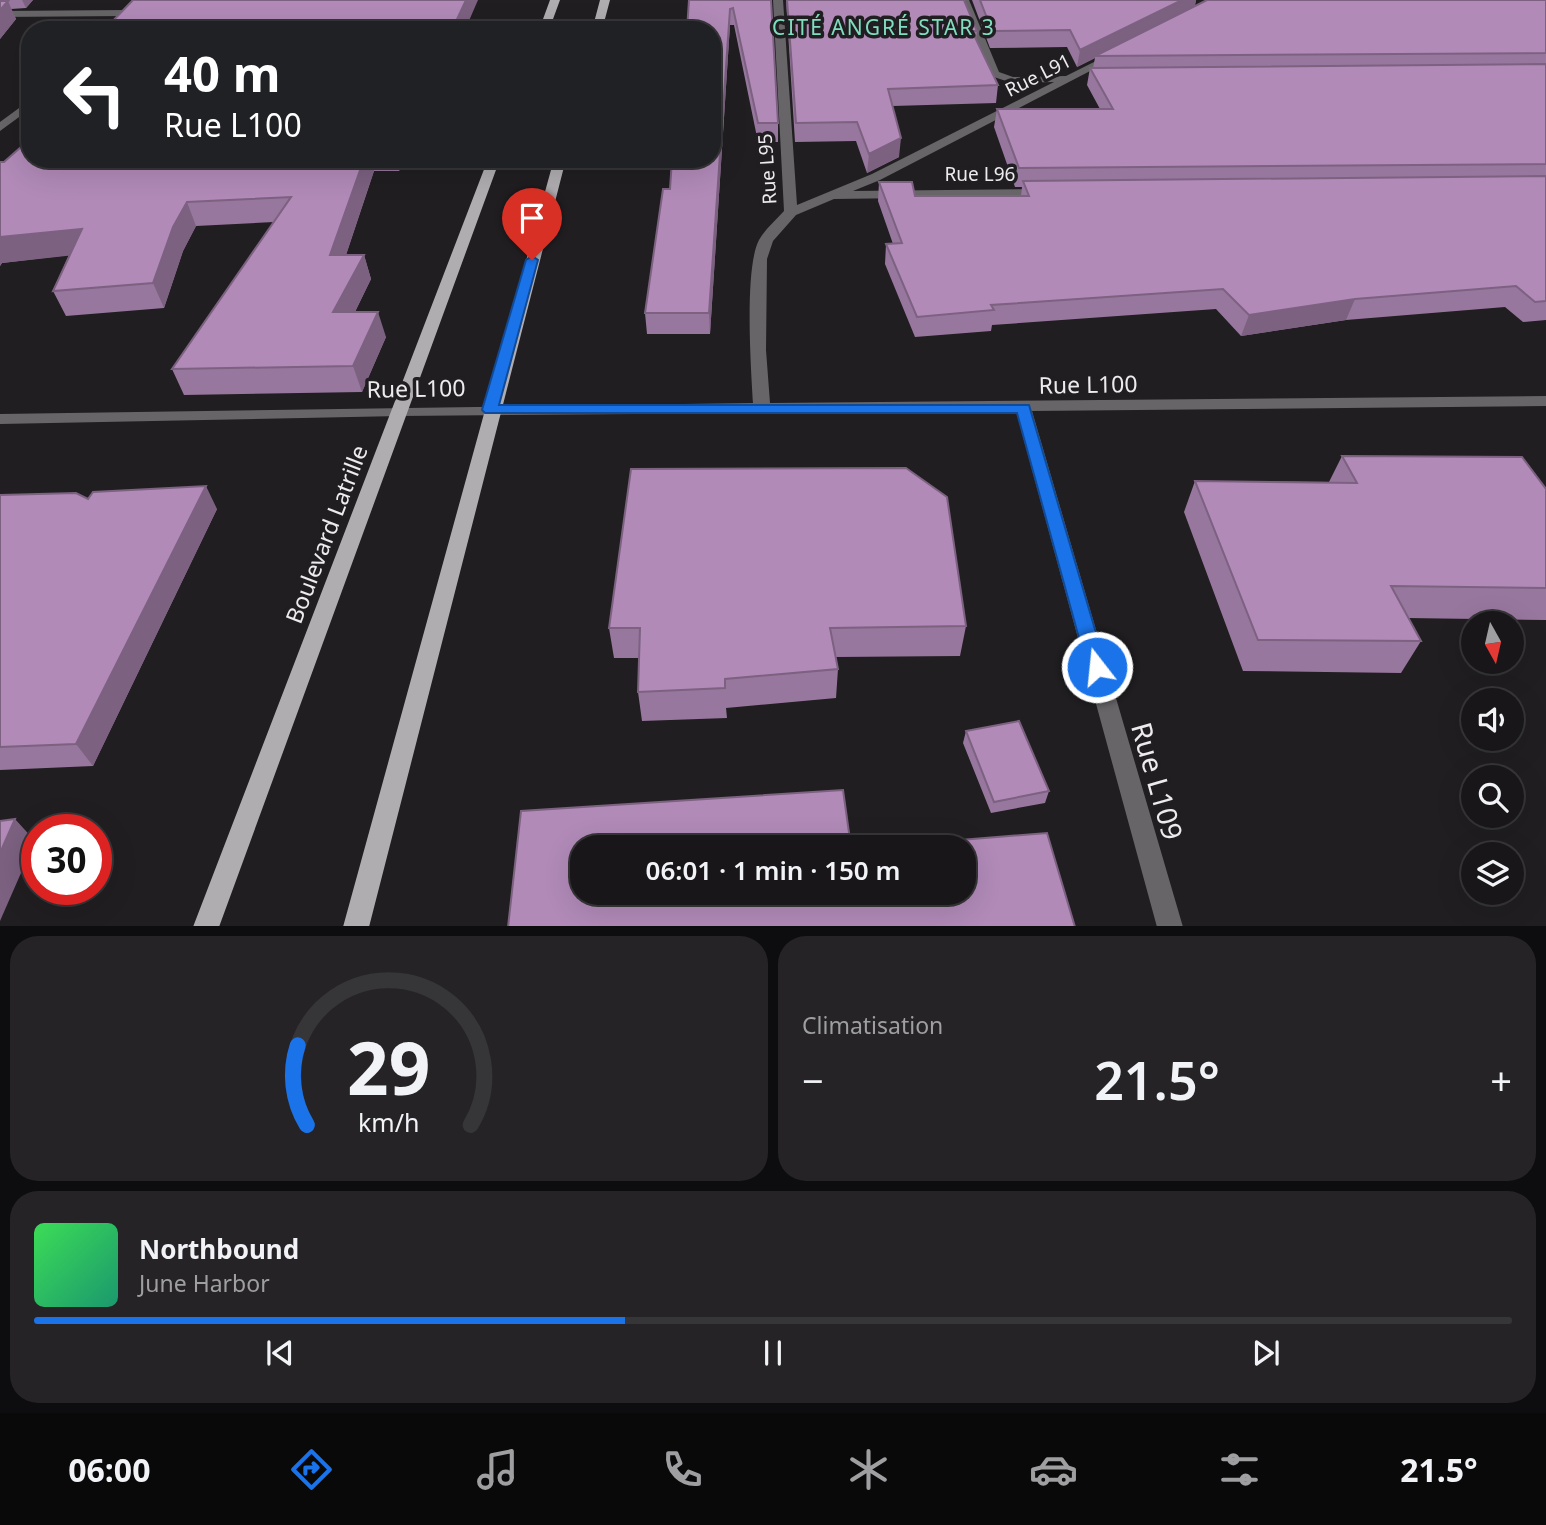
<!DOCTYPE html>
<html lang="fr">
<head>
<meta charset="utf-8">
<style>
	body { margin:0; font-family:"Noto Sans",sans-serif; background:#252326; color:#f1f3f6; height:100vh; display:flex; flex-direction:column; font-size:26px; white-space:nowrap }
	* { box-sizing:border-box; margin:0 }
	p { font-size:23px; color:#9f9fa2 }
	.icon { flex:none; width:38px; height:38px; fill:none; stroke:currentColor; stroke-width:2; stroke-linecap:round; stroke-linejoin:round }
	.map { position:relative; height:926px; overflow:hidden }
	.sheet { display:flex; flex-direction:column; gap:10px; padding:10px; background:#0d0c0e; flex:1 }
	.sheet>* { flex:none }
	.hud { position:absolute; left:21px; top:21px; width:700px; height:147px; border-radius:28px; box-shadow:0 7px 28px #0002,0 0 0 2px #363538; background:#202124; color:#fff; overflow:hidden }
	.needle { width:46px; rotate:172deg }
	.tools { position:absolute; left:1461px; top:611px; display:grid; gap:14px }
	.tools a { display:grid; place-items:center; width:63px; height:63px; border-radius:50%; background:#181619; box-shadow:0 7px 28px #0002,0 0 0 2px #363538; font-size:35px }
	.speed { position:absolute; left:21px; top:814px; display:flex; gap:14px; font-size:35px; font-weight:700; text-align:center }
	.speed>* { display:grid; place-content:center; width:91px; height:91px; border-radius:50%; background:#181619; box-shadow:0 7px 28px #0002,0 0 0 2px #363538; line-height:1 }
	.speed .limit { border:10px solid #d22; background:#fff; color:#111 }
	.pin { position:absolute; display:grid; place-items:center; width:60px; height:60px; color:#fff; margin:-72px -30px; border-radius:50% 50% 50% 0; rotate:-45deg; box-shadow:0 0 7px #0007 }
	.pin .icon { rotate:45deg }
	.me { position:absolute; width:77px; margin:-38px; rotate:344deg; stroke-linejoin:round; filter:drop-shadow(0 0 5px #0008) }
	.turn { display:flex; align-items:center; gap:24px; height:147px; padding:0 28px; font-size:32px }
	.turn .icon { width:91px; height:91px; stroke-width:2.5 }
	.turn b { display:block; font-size:49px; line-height:60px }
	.big { font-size:52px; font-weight:600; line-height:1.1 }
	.sheet .widget { flex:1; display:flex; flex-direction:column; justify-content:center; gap:10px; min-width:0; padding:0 24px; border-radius:28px; background:#252326 }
	.sheet .dial { align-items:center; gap:0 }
	.dial svg { height:182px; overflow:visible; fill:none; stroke:#363538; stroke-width:7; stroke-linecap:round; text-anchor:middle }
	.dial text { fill:#f1f3f6; stroke:none }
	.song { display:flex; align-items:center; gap:21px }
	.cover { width:84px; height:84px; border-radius:10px; background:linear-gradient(135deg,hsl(130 70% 55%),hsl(160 70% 35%)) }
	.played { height:7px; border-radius:4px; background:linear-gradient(90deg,#1a73e8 40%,#363538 40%) }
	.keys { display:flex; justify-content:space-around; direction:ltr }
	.heat { display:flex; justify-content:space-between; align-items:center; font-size:38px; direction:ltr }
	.sheet .tiles { flex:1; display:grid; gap:10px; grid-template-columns:1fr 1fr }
	.widget:last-child { grid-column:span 2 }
	.trip { position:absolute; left:570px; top:835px; width:406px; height:70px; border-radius:28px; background:#181619; box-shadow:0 7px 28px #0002,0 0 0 2px #363538; font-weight:600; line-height:70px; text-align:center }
	.tabs { display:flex; height:112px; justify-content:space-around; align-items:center; background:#0a090a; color:#9f9fa2 }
	.tabs .icon { width:49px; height:49px }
	.tabs .active { color:#1a73e8 }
	.tabs b { font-size:32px; color:#f1f3f6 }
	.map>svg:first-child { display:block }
</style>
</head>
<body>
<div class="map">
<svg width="1546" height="927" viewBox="0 0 1546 927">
	<rect width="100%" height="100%" fill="#201e21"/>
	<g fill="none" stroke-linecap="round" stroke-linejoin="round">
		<path fill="#676567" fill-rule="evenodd" d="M773,0H783L797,205L872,174L1054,82L1012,83L991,76L959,0H969L999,72L1013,77L1066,76L1110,54L1119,56L880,180L853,191L1046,189L1050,190V196L834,199L796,215L773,241L767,259L766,350L770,403L1546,396V406L1032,411L1183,927H1157L1016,411L400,416L0,424V414L753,403C751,368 744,269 759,240C765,229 776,220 784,211Z
			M0,11L126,10L131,13L126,16L0,17Z
			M30,100V109L0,131V122Z"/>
		<path fill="#b0adb1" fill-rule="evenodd" d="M550,0H560L549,30H539Z
			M600,0H610L602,30H592Z
			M488,159H500L219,927H193Z
			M554,159H566L369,927H343Z"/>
	</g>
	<path fill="#98779e" d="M0,0H33L26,8L11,9L16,19L0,39Z
		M689,0H771L778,123V142H758L734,25H730L710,334H647L645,313L670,189L712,159Z
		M786,0H964L977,31L976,39L998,85L996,103L893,106L899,157L867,173L856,141L795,142Z
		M972,0H1196L1195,6L1546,0V320L1523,322L1505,307L1346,320L1241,336L1216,309L992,325L991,331L915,337L885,264L886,244H893L878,201L879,182L915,196H1021L1022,187H1015L994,127L997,109H1100L1087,85L1090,68H1093L1095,58L1077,67L1067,47L990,48Z
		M30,159H405L399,171H374L346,255H364L371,279L355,312L386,337L362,392L184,395L172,369L274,222L196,226L183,251L164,308L66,316L53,291L69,255L2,263L0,266V162Z
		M1342,456L1546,489V620L1408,618L1421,641L1401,673L1243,671L1184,512L1195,481L1329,482Z
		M0,495L88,499L217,509L93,766L0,770Z
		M966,626L960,656L836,657L838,669L836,698L726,708L727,718L642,721L638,692L639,658H614L609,628Z
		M966,731L1049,791L1045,803L991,813L963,743Z"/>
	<path fill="#7c6181" d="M22,0H33L26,8Z
		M466,0H478L465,30H452Z
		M1182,0H1196L1194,8L1095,56V58L1077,67L1080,50Z
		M8,1L16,19L0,39V10Z
		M730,9V25L710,334L709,313Z
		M901,138L899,157L867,173L869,154Z
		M364,159H371L374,171L338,279L330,255Z
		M396,159H405L399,171Z
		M187,202L196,226L183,251L164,308L153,283L173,227Z
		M82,229L93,253L2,263L0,266V237Z
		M364,255L371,279L342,338L333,312Z
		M1355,299L1346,320L1241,336L1249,315Z
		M378,312L386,337L362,392L353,366Z
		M206,486L217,509L93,766L76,744Z
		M15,819L35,841L0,921V853Z"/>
	<path fill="#b18ab8" stroke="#7c6181" stroke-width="2" d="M133,0H466L452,30H104Z
		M689,0H771L778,123H758L733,8L730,9L709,313H645L663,189H670L672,159H712V30H687Z
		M787,0H964L977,31H972L998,85L888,89L901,138L869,154L857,122L796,123Z
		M980,0H1182L1080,50L1070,30L992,31Z
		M1207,0H1546V53L1095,56Z
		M0,1H8L0,10Z
		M1546,64V164L1019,168L997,109H1113L1090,68Z
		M30,139V159H364L330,255H364L333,312H378L353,366L172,369L291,197L187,202L173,227L153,283L53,291L82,229L0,237V162H4Z
		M1546,176V301L1535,302L1516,286L1355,299L1249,315L1223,289L991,305L994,310L917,317L886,244L902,243L879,182H912L915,196H1029L1023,181Z
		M1342,456L1522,457L1546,489V588L1391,586L1421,641L1258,640L1195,481L1357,483Z
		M906,468L947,497L966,626L830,628L838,669L725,679V688L638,692L640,628H609L631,469Z
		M206,486L76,744L0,747V495L76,493L88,499L93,492Z
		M1019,721L1049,791L994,802L966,731Z
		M843,790L851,847H583V892H964V847H875L1047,833L1075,927H508L521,811Z
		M15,819L0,853V821Z"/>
	<path fill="#1a73e8" stroke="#114b97" stroke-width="2" d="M532,256L538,260L499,405H1029L1106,667L1104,673H1090L1087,667L1017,413H485L482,410L526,260Z"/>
	<g text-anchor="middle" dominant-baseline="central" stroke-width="7" stroke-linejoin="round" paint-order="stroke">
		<g font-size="19" fill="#edebed" stroke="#201e21">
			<text transform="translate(1038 75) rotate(-27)">Rue L91</text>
			<text transform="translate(767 169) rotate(-94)">Rue L95</text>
			<text x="980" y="174">Rue L96</text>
		</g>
		<g font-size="21" letter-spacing="2" fill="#80dec0" stroke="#201e21">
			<text x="884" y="27">CITÉ ANGRÉ STAR 3</text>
		</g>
		<g font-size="23" fill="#edebed" stroke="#201e21">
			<text transform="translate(1088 384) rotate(-1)">Rue L100</text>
			<text transform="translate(416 388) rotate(-1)">Rue L100</text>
			<text transform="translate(326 534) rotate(-69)">Boulevard Latrille</text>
		</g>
		<g font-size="28" fill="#edebed" stroke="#201e21">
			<text transform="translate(1158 781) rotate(74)">Rue L109</text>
		</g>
	</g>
</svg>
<div class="tools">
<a><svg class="needle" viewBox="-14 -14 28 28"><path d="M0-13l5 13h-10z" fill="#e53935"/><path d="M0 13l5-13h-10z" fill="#9f9fa2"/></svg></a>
<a><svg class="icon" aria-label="sound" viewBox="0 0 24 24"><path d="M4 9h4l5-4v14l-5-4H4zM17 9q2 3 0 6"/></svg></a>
<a><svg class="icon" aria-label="search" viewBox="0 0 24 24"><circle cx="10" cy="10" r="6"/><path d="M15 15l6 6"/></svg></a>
<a><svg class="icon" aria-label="layers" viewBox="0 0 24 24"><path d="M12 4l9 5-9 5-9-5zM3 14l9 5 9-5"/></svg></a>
</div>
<div class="speed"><div class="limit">30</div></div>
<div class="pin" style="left:532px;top:260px;background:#d93025"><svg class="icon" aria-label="arrive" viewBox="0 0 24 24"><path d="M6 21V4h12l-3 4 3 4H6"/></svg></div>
<svg class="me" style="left:1097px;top:667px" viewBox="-20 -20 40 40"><circle r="17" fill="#1a73e8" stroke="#fff" stroke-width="3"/><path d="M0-11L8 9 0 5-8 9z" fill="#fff"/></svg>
<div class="trip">06:01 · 1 min · 150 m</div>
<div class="hud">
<div class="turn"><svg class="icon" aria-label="left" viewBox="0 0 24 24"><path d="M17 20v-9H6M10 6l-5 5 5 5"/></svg><div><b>40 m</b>Rue L100</div></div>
</div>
</div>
<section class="sheet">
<div class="tiles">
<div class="widget dial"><svg viewBox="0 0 100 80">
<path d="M14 69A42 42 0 1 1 86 69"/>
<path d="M14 69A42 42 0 0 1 10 34" stroke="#1a73e8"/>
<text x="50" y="56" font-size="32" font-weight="700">29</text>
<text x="50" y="72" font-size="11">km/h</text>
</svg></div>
<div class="widget"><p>Climatisation</p>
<div class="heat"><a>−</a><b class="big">21.5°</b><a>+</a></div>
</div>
<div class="widget">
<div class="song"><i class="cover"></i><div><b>Northbound</b><p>June Harbor</p></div></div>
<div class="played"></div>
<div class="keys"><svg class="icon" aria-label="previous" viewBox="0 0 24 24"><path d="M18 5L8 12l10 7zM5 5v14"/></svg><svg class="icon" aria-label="pause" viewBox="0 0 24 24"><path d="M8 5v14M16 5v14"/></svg><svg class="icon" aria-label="next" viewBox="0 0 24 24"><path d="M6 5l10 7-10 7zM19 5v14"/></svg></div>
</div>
</div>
</section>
<nav class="tabs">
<b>06:00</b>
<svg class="icon active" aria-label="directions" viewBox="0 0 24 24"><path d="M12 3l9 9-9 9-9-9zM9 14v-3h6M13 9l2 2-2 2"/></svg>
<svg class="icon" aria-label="music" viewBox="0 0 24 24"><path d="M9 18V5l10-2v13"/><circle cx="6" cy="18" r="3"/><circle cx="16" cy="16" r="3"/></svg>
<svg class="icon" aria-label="phone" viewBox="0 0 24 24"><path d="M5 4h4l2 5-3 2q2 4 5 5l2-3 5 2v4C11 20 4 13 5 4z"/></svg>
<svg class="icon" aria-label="climate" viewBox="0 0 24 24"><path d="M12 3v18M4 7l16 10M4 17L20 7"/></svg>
<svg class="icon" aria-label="car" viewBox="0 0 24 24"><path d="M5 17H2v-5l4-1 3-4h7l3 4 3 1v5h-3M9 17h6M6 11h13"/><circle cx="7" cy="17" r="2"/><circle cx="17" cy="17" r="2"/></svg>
<svg class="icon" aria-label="filters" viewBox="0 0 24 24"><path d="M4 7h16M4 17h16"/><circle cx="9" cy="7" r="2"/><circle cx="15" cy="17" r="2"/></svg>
<b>21.5°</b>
</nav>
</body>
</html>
